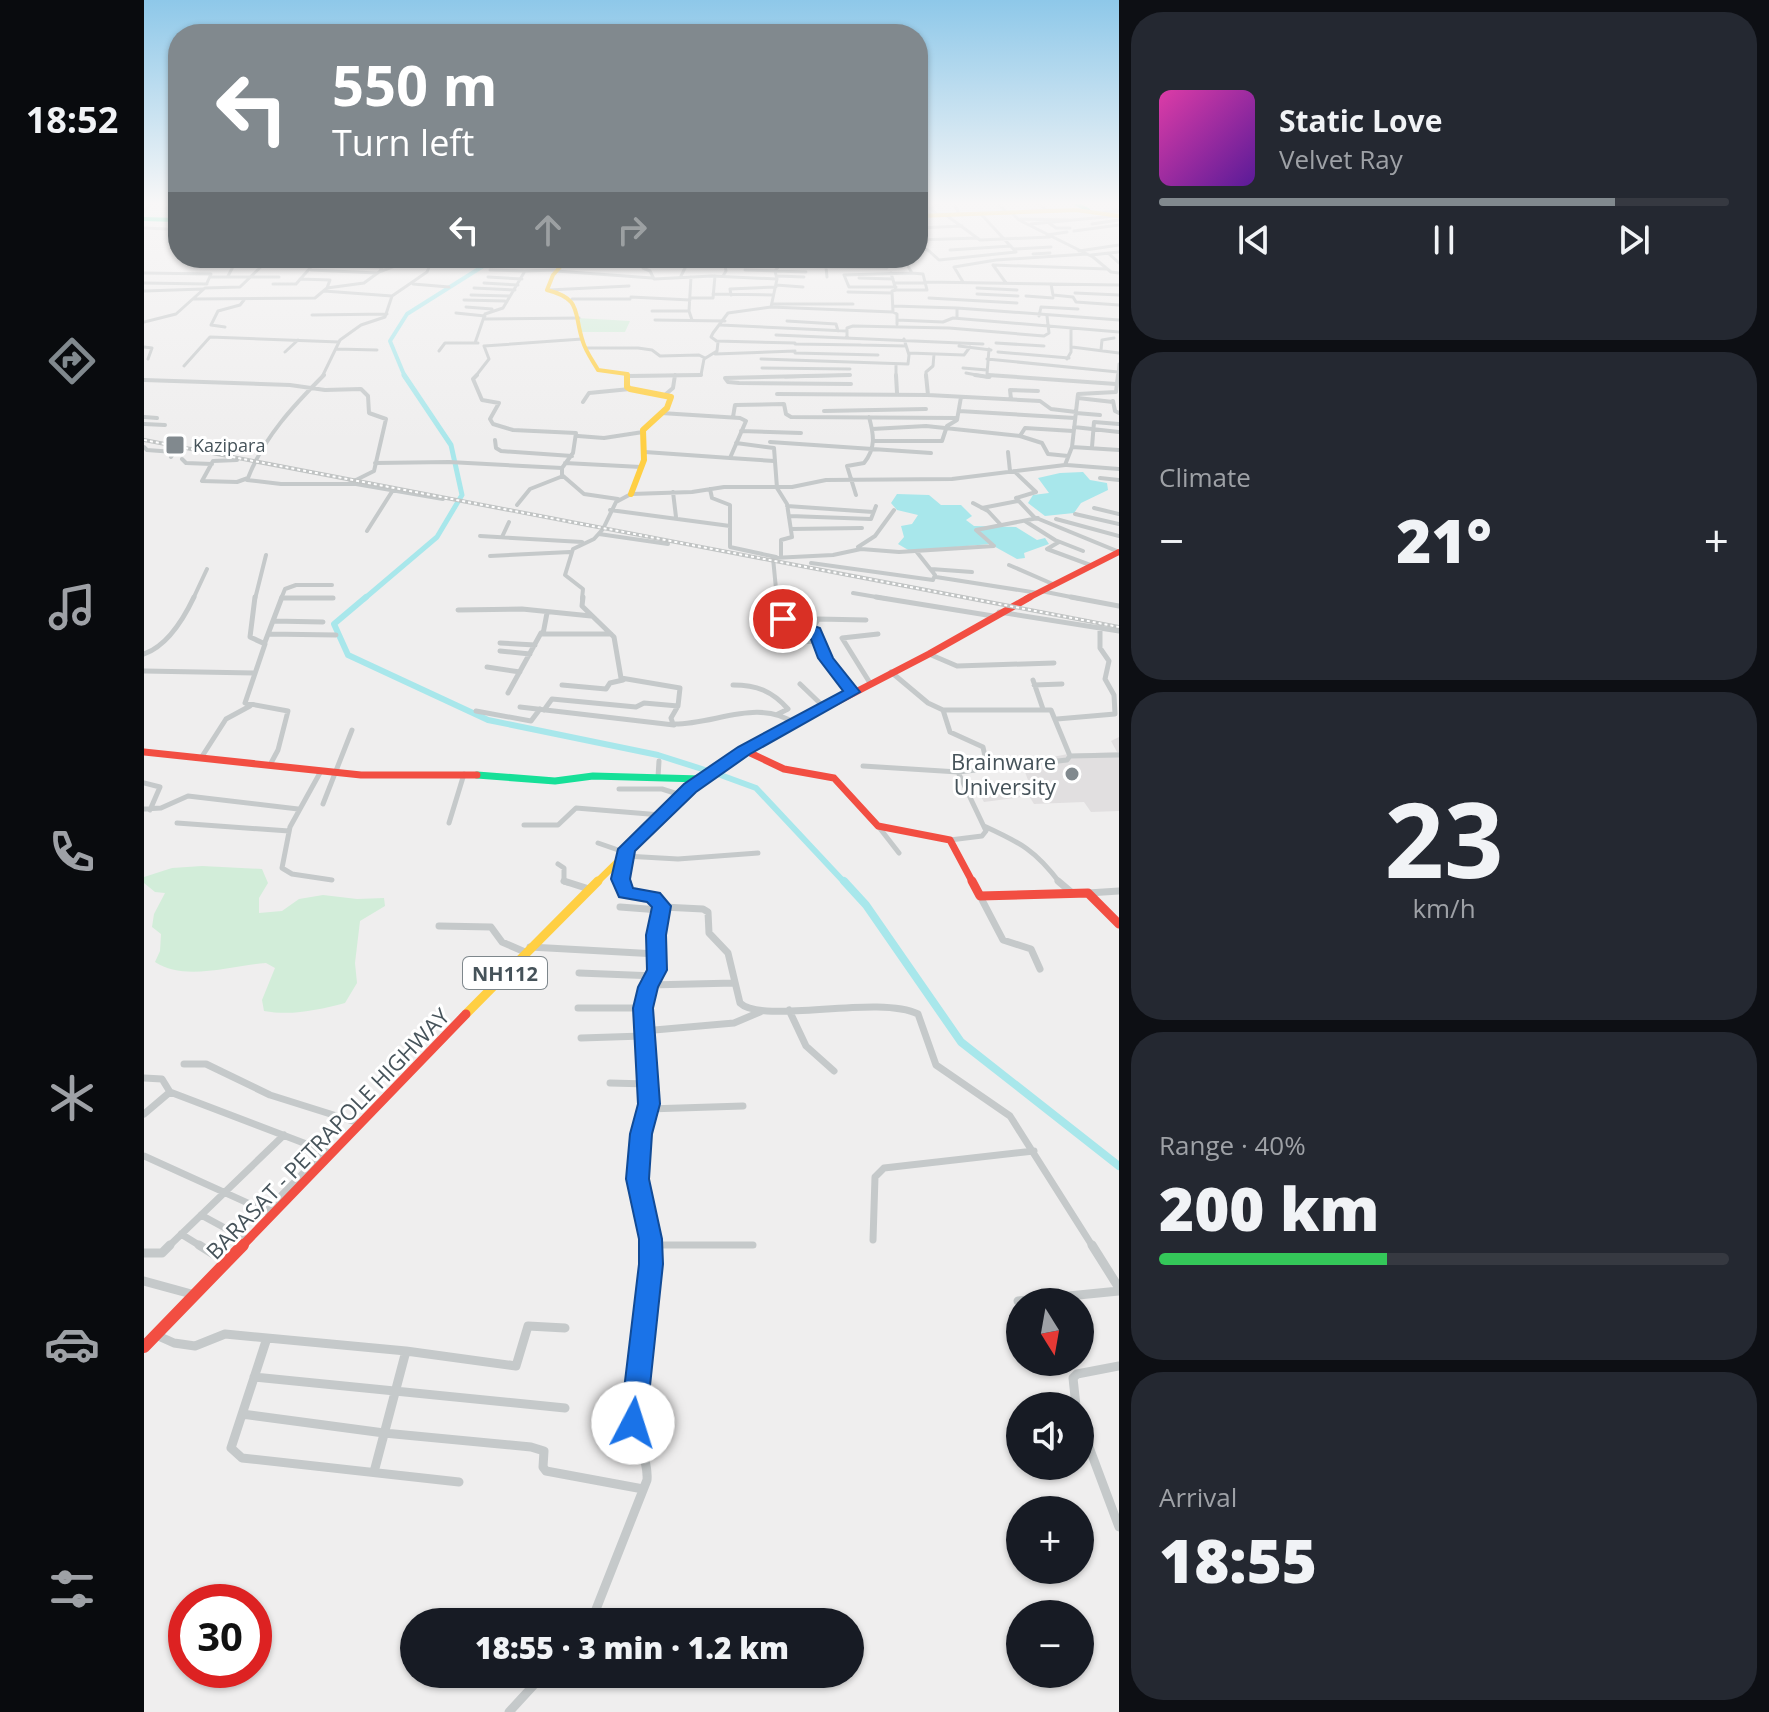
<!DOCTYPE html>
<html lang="en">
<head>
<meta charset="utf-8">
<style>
	body { margin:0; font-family:"Open Sans",sans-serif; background:#242831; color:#f1f3f6; height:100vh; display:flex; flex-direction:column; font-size:30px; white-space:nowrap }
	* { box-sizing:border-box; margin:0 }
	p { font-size:26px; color:#9ea1a6 }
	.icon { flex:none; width:44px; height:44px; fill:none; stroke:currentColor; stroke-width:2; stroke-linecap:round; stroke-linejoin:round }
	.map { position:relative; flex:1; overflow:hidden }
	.details { display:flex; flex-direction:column; gap:12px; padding:12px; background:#0d0f14; width:650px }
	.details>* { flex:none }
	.top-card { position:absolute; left:24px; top:24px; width:760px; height:244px; border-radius:32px; box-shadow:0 2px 6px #0004; background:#81898e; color:#fff; overflow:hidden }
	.needle { width:52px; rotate:169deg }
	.buttons { position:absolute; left:862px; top:1288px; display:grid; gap:16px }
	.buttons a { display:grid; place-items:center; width:88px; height:88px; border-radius:50%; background:#171b24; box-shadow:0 2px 6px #0004; font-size:40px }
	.speed { position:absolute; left:24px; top:1584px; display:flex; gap:16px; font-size:40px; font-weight:700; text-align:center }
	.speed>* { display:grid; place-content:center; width:104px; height:104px; border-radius:50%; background:#171b24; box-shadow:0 2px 6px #0004; line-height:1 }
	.speed .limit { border:12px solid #d22; background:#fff; color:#111 }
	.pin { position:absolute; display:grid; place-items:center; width:68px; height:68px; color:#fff; margin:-34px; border:4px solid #fff; border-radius:50%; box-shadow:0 2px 8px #0007 }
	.me { position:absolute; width:88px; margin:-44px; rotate:5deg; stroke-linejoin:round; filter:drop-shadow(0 0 6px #0008) }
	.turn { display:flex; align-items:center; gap:28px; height:168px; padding:0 32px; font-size:36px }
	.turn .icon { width:104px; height:104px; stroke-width:2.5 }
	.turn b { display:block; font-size:56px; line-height:68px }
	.lanes { display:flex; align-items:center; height:76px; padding:0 32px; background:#0003; justify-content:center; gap:40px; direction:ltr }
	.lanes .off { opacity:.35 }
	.big { font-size:60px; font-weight:800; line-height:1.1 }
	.details .widget { flex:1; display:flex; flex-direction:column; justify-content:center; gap:12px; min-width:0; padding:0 28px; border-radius:32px; background:#242831 }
	.details .dial { align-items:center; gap:0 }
	.dial b { font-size:104px; line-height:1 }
	.song { display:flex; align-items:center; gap:24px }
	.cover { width:96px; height:96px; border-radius:12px; background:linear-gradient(135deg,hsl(320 70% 55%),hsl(270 70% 35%)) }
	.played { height:8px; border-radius:4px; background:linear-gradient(90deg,#81898e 80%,#363941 80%) }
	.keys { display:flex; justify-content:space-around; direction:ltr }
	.heat { display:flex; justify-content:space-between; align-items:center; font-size:44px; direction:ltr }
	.charge { height:12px; border-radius:6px; background:linear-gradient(90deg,#34c759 40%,#363941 0) }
	.trip { position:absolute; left:256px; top:1608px; width:464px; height:80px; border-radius:40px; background:#171b24; box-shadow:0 2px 6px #0004; font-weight:800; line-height:80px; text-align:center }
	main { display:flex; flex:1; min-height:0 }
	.dock { display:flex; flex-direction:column; width:144px; justify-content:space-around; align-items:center; background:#090b0e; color:#9ea1a6 }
	.dock .icon { width:56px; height:56px }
	.dock .selected { color:#81898e }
	.dock b { font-size:36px; color:#f1f3f6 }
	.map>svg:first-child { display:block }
</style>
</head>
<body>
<main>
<nav class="dock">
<b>18:52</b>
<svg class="icon selected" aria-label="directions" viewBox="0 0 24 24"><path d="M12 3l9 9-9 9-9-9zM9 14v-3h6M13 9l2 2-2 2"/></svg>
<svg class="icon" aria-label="music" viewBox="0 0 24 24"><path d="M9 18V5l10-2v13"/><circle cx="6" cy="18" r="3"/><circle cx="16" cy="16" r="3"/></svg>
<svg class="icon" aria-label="phone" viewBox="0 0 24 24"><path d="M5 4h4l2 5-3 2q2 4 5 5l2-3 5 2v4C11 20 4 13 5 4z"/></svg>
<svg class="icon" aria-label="climate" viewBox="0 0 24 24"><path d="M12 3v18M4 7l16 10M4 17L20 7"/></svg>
<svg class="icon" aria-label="car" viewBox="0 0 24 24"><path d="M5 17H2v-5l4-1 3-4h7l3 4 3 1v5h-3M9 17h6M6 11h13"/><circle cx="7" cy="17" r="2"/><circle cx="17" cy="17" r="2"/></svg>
<svg class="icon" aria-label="filters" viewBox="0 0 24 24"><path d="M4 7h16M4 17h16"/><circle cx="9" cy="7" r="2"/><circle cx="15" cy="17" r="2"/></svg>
</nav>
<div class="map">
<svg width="975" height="1712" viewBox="0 0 975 1712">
	<rect width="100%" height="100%" fill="#efeeee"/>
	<path fill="#e1dfe0" d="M975,737V811L947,812L940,802L890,804L885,796L840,802L829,783L884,780L879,767L882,762L924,754L973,752L967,741Z"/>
	<path fill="#d2edd9" d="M433,318L486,321L481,332H437Z
		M58,866L118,869L124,883L115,898V913L138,911L155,899L179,895L213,899L240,898L241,906L216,921L211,963L213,983L201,1003C174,1010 148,1016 120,1011L118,1000L131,968L122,963C88,965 41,982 11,962L16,951L17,934L8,927L10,914L21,893L11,892L0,883V877L28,868Z"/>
	<path fill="#a8e7eb" d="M939,472L946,480L963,483L964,490L937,503L930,513L901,516L884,503L889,495L905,493L894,478L916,473Z
		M753,494L785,495L797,505H817L828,516L822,520L830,526L872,527L893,540L901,538L905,544L880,553L881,558L873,559L846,544L766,551L754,544L760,537L757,526L768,524L774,515L753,510L747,503Z"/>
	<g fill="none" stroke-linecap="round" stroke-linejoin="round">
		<path stroke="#a8e7eb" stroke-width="4" d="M261,377L246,341L263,314L352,258"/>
		<path stroke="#a8e7eb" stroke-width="5" d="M220,599L293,537L318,495L307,445L260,375"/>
		<path stroke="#a8e7eb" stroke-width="6" d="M222,597L190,624L204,655L344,720L514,755L561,770
			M571,773L612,788L701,883"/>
		<path stroke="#a8e7eb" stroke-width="8" d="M700,881L722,905L817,1042L975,1166"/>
		<path stroke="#c5c9ca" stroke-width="3" d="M792,202L794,205L785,207L794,215
			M809,202L815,214
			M853,202L862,212
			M893,202L903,211
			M22,208L34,209
			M0,212L8,202
			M867,212L875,220L949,257L967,272L975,273
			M960,212L975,211
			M836,213L872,252
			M802,215L836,240L906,237
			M877,219L925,220
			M905,223L912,228H926
			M887,224L971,216
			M948,224L975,220
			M0,228L23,229
			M774,228L818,226
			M930,231L975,225
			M903,235L923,232
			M774,240L833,238
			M774,248L784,250L795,260L872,252
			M870,249L907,247
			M806,250L867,246
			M935,251L975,245
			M964,253L975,263
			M889,254L906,253
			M947,255L975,252
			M150,258L173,259
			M681,258L683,277
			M240,259L264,261
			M362,259L385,260
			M172,260L258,264
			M171,261L170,265L235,267L238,268L236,271
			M351,264H384
			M849,265L963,269
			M849,265L862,283
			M167,270L233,273
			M346,270L380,271
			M601,270L662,272
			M412,271L508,278
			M0,273L67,274L63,283
			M747,273L752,290L748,291L749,312
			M84,276L91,263
			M537,276L546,258
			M579,276L582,271L580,258
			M633,276L660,277
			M66,277H135
			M344,277L378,279
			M547,277L545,311L548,320
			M715,278L749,279
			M156,279L186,280L183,288
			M633,279L631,271L635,266L743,268
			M782,282L975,285
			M819,282L810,267L852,260L943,254
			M0,283L63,284
			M340,283L374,285
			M750,283H782
			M129,284H152L167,267
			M269,284L305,287
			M907,284L909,295L929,297L932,302L975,305
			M632,285L659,287
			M752,287H705L700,275L768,273L759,258
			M330,288L371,290
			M833,288L873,290
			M405,290L485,286
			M752,290H783L779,274L768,273
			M0,291L59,289
			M180,291L248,296
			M704,292L748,293
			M931,293L975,295
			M569,294L629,295
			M833,294L874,296
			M327,295L365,296
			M587,295L586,289L632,287
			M882,296L909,298
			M487,297L546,300
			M546,298H569L571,276
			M785,298L873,303
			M50,299L171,298L183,288L220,283L235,272L264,261H286
			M428,299H486
			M320,300L361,301
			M628,304H709
			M749,306L813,308
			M322,307L348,309
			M627,307L749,312L753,314V324
			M508,311H545
			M312,313L341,316
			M168,315L243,314
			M895,316L897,307L934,309
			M813,318V308L975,320
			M340,319L435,318
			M511,320L581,321
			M753,320L799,322L809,318L975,332
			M643,321L692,324L694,331
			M0,322L32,314L61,288L96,287L122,262L169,263
			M576,325L703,331
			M81,327L67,325L74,311L96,305L100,300
			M632,335L839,344
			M703,337V328L709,326L805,328L900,336L905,333L903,316
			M572,341L651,343
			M331,343L341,314L359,308L381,271L413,270
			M852,343L900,346
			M651,344L717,345
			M716,345L762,346
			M815,346L847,350
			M0,347L8,348L4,359
			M928,347L975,353
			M443,348H494L508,350L516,356L555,355L561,358
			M192,349L233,350
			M845,349L843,374L846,377
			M957,350L958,340L970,338
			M295,351L301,343H334
			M141,352L154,340
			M854,352L925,358
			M651,353L734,355
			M765,353L820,355L826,347
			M571,354L651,351
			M617,359L764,364L765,355L760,339
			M843,359L974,372
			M923,359L927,352V329
			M752,364V377
			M40,366L66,337L195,342
			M618,368L706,369
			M819,368L843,370
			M822,373L843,377
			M484,376L557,375L560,359L573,351L574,342L567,337L569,333L584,313L627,307L633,279L568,276L510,279L506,271L499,268L496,258
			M178,377L196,340L217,325L241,317L248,296L283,272L289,258
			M331,377L345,359L340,346L438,339
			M641,377L706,375
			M782,377V372L789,366L790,354
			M974,377L975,364"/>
		<path stroke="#c5c9ca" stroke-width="4" d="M333,375L329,379L338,400L355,403L346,419L349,424L369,430L432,433L429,453L418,468V475L440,494L474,499
			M706,375L581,378L584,382L595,383L707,384
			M752,375L753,393
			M782,375L784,395L896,401L907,409L932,412
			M831,375L845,377
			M844,375L972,384
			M484,376L557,375
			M0,380L146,385L181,390L217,389L224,396L225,413L242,419L230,471L204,484
			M522,394L529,388L531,375
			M633,394L784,395
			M934,398L969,402
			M867,399L866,390L894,391
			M969,401L971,411L975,413
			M439,402L445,393L486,389
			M680,411L782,409
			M815,411L931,418
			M932,413L956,415
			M0,417L13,418
			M589,417L591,405L640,404L642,414L647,417L813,418
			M0,424L21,425
			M930,427L975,432
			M728,429L782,426L876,436
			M597,431L657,433
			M434,436L460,438L499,432
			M351,440L352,448L357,451L428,456
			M731,441H798L803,426L813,420L817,397
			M626,442L787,453
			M592,443L630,448L633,488L643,504L648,537L637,540V556
			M0,447L3,450L30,452L27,457
			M928,447L934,394L972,392L974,375
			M948,447L950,422L975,424
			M501,452L586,458L602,421L596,418L517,413
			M864,452L866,471
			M924,456L904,454L898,443L876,436L881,428L929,431
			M586,458L630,461
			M38,459L42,463L68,464
			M93,460L69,461L58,481L93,482L104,478C120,437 150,405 180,375
			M231,463L305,462L418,468
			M421,463L497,467
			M923,465L975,469
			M870,471L892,492L872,498L890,517L975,552
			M956,478L975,480
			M103,480L137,484H212L299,499
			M566,489L568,498L586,505V547L632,557
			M529,492L532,517
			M712,495L703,466L720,463C732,448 730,435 725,417
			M829,503L844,511L857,525
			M373,505L386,489L419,476
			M643,506L729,512
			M838,508L874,501
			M950,508L975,514
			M466,510L586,526
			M931,514L975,524
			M646,516L727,519L732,506
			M912,519L975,536
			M881,521L911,540L939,551
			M647,529L718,528
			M223,531L249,490
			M455,534L524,544
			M336,536L438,542
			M358,537L365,522
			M915,542L903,549L949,566
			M714,547L731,536L750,510
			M346,556L426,552
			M667,563L789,580L791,575L772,551
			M865,565L911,585
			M787,569L828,572
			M792,577L894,593
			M897,591L937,599
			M709,593L744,599
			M138,598H189
			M49,599L63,569
			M111,599L122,555
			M137,599L141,589L152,585H188
			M438,599L439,589L421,575L429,549L450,539L459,529L472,502L487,494L548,492L580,487H648L682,480L808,479L921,465L928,447L975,450
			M633,599L629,558L689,555L717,549L755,552L850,546L832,530L894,518"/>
		<path stroke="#c5c9ca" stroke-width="5" d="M111,597L106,637L121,644L101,703L144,711L134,750L126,765
			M439,597L438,606L470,637L477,678L536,688L534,706L527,718L529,724C569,725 614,698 650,723
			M633,597L635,617L671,631L682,658L708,692
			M732,597L849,616
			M927,597L975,606
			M138,598H189
			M314,610L378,609L447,616
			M855,612L975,631
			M403,613L399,634H467
			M129,621L179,622
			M669,629L674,619L722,620
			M124,634L192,635
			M121,642L138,597
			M356,643L391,645
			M638,643L673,641
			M356,651L386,654
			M0,654C23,646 40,618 50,597
			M785,654L813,666L910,663
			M343,667L376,672
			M0,671L110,673
			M747,672L784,703L799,710H907L926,756L923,760L814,772L842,831L838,836L806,840
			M889,680L899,709
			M726,683L698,638L734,634
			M656,684L680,707
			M418,685L462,689L466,683L479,680
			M589,685C613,685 628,691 644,709L634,714
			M890,685L918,684
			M364,693L397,633
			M376,707L530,725
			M400,710L408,699L492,707L500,703L534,706
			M799,710L806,732L839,747L844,770
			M332,711L387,721L396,709
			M913,719L971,714L970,695L961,679L965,661L956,648V627
			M926,756L975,755
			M57,758L82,719L106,706
			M719,766L814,772
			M177,771L146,827L138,868L148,874L188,880
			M514,777L515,761
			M0,783L16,787L6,810
			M475,789H518L537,795
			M179,804L208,730
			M0,809L17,808L44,796L154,809
			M33,823L145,831
			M305,823L320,774
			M380,825H414L432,808L517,815
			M734,826L755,853
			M840,826C877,843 891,850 916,883
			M454,843L480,852
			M481,856L534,859L614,853
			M414,864L420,868V882L424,883
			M478,883L482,853"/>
		<path stroke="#c5c9ca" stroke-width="7" d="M420,881L445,889
			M478,881L481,893L509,897L519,907L559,909L564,912L565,933L584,953L596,1003C618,1025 734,994 774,1014L792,1065L866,1116L949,1247
			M914,881L927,892
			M944,893L975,891
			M836,896L859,940L887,949L896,969
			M476,907L516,910
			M295,926L347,927L358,942L381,952
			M386,947L513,954
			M435,973L512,976
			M505,985C517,963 513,932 517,906
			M434,1008H499
			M645,1010L662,1046L690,1071
			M499,1031L590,1023L616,1012
			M437,1038L499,1036
			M40,1064H62L126,1095L215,1123
			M0,1078L18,1079L26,1092L186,1153
			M466,1083L504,1084
			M504,1109L599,1106
			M0,1114L26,1092
			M0,1156L128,1214
			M122,1211L181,1151
			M57,1215L103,1240
			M37,1234L58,1247
			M729,1240L731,1177L740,1168L890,1151
			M507,1245H609
			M24,1247L140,1135
			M507,1247L493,1179L504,1109L498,1027L500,998L505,985L591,983"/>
		<path stroke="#c5c9ca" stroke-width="9" d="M55,1245L82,1262
			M948,1245L975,1288
			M0,1253H18L26,1245
			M0,1281L51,1295
			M874,1301L975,1291
			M12,1335L30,1343L51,1346L81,1334L262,1351L372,1366L384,1326L421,1328
			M123,1338L87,1448L98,1458L315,1482
			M110,1377L421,1408
			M932,1406L929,1378L933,1374L975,1366
			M98,1414L240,1433L387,1447L400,1451L399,1467L402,1471L499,1489
			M936,1423L975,1527
			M230,1472L262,1351
			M447,1622L503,1480C505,1460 490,1434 489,1411L505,1291L507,1245
			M365,1712L400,1674"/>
		<path stroke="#16e098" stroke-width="4" d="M929,202L944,210
			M0,219L34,220"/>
		<path stroke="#16e098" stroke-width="7" d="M333,775L411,781L449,776L557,779"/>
		<path stroke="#ffcf43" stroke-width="4" d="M774,216L932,210L975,216
			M424,258L409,275L403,290C439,299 429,313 439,342C442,352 449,361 454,370L483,374V377"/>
		<path stroke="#ffcf43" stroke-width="6" d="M483,375V387L486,389L527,397L523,408L499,430L500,460L487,494"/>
		<path stroke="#ffcf43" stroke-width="7" d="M452,883L558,779"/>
		<path stroke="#ffcf43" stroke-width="9" d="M322,1014L454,881"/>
		<path stroke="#f24e42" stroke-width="6" d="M882,599L975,552"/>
		<path stroke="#f24e42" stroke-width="7" d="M600,750L640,769L690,778L734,826L806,840L829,883
			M0,752L217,775H333
			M558,779L600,750L785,654L886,597"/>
		<path stroke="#f24e42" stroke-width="9" d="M828,881L836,896L944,893L975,924
			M97,1247L322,1014"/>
		<path stroke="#f24e42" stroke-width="12" d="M0,1347L99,1245"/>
		<g stroke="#c1c4c4" stroke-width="4">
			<path id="rail" d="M0,440L975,627"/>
		</g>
		<use href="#rail" stroke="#fff" stroke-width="2" stroke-dasharray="3" stroke-linecap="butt"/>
	</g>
	<linearGradient id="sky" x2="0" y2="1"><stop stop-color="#8ec8e9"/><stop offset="0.46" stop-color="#f8f7f7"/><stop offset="1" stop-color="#f8f7f7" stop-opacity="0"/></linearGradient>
	<rect width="975" height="442" fill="url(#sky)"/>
	<path fill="#1a73e8" stroke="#114b97" stroke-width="2" d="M639,615L676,628L689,658L716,692L606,754L552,792L491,851L486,879L489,888L516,893L527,906L522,935L523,970L514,987L509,1008L516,1104L508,1134L505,1179L518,1239L519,1264L502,1423L498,1431L489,1434L480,1431L476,1423L495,1264V1239L482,1179L486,1134L494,1104L489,1008L494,987L503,970L502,935L508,907L503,902L475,897L467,879L474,849L540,784L594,747L699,691L674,658L665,634L634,622L632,619Z"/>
	<g fill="#81898e" stroke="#fff" stroke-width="3">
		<rect x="21" y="435" width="20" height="20" rx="4"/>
		<circle cx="928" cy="774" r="8"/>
	</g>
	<g text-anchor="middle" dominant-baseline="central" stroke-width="6" stroke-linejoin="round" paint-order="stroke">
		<g font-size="18" fill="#46535a" stroke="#fff" text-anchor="start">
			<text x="49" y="445">Kazipara</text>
		</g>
		<rect fill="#fff" stroke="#7e878c" stroke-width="2" x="319" y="957" width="84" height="32" rx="6"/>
		<g font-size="20" font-weight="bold" fill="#46535a">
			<text x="361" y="973">NH112</text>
		</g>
		<g font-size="22" fill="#46535a" stroke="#fff" text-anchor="end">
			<text x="912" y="761">Brainware<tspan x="912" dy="25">University</tspan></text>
		</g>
		<g font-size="22" fill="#46535a" stroke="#fff">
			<text transform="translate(183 1133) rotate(-46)">BARASAT - PETRAPOLE HIGHWAY</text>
		</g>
	</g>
</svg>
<div class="buttons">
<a><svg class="needle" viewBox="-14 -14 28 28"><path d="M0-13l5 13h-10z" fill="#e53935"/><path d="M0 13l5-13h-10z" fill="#9ea1a6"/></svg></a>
<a><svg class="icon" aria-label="sound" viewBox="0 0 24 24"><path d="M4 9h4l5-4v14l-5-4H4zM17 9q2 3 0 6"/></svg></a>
<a>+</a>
<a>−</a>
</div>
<div class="speed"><div class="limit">30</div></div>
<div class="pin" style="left:639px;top:619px;background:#d93025"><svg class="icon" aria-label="arrive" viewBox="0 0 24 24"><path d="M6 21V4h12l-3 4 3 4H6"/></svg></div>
<svg class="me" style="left:489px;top:1423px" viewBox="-20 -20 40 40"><circle r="19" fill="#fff"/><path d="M0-13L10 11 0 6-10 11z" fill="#1a73e8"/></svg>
<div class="trip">18:55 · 3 min · 1.2 km</div>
<div class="top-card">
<div class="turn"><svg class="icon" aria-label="left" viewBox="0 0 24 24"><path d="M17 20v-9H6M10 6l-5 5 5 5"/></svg><div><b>550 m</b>Turn left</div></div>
<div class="lanes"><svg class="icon" aria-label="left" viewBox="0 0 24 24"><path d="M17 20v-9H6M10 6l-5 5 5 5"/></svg><svg class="icon off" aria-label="ahead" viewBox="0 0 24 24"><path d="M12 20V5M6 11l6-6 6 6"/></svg><svg class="icon off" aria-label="right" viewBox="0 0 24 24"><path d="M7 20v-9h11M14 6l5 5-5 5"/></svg></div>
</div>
</div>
<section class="details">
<div class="widget">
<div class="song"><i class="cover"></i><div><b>Static Love</b><p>Velvet Ray</p></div></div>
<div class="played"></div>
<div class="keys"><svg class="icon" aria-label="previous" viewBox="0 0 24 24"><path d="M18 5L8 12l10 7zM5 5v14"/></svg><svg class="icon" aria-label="pause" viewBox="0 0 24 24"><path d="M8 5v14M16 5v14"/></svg><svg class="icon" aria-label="next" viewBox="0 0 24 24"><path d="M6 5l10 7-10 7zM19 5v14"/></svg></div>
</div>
<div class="widget"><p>Climate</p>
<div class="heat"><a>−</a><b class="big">21°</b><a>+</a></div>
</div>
<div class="widget dial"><b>23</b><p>km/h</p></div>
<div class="widget"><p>Range · 40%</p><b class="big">200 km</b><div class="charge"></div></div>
<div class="widget"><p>Arrival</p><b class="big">18:55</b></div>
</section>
</main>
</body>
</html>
